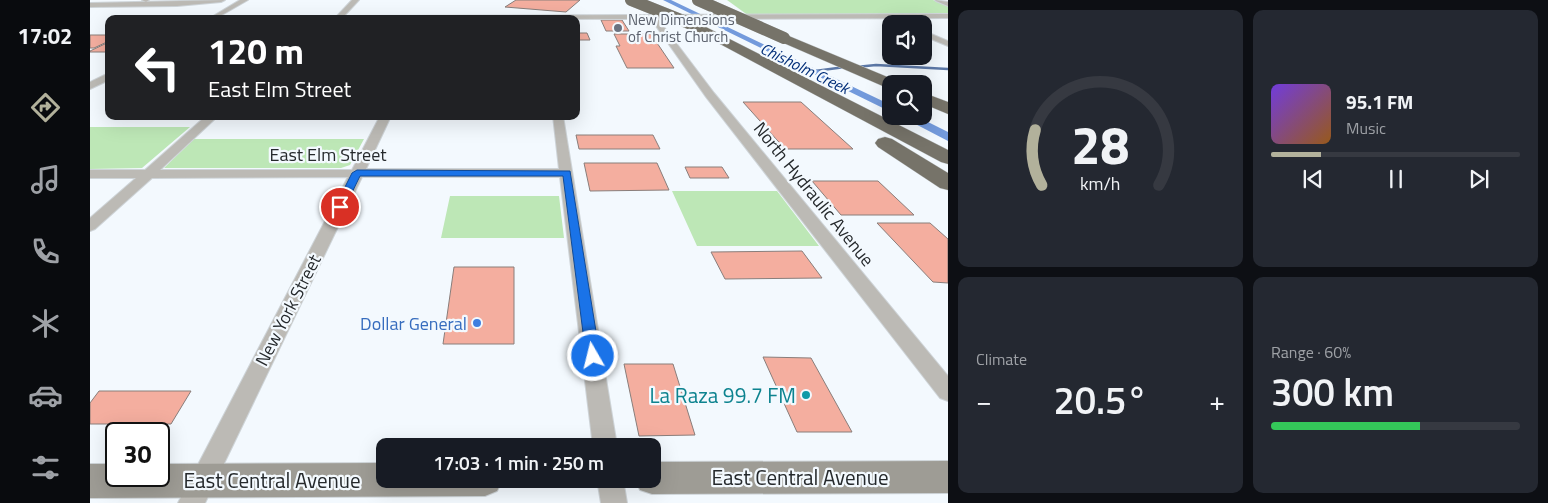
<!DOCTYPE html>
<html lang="en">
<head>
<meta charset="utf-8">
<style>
	body { margin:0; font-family:"Titillium Web",sans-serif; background:#242831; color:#f1f3f6; height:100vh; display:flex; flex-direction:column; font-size:19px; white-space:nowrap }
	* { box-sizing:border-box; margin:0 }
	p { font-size:16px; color:#9ea1a6 }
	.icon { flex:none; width:28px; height:28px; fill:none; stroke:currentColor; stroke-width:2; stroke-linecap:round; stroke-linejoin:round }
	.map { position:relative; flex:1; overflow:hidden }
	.panel { display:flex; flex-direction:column; gap:10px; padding:10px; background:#0d0f14; width:600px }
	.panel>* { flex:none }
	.banner { position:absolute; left:15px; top:15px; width:475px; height:105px; border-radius:10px; box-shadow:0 5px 20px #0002; background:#202124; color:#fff; overflow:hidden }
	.tools { position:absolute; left:792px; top:15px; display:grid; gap:10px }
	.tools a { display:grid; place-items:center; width:50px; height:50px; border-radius:10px; background:#171b24; box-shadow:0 5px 20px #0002; font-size:25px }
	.speed { position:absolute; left:15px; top:422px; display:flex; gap:10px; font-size:25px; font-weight:700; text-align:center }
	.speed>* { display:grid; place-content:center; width:65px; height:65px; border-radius:50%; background:#171b24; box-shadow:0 5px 20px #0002; line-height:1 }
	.speed .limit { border:2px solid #111; border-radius:8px; background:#fff; color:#111 }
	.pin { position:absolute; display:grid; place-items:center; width:42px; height:42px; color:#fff; margin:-21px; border:2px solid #fff; border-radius:50%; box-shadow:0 1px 5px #0007 }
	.me { position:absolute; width:55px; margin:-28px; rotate:352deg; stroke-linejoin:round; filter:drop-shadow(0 0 4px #0008) }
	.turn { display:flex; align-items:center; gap:18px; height:105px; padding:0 20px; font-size:22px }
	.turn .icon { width:65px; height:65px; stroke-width:2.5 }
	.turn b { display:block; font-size:35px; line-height:42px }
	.big { font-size:38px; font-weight:600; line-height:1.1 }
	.panel .card { flex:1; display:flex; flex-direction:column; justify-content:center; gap:8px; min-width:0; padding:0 18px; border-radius:10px; background:#242831 }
	.panel .dial { align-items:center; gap:0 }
	.dial svg { height:130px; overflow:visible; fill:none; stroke:#363941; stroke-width:7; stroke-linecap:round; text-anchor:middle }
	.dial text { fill:#f1f3f6; stroke:none }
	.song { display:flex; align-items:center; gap:15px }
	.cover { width:60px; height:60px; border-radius:8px; background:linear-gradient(135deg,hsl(260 70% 55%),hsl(30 70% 35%)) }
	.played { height:5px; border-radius:2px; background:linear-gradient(90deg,#b2b19b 20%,#363941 20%) }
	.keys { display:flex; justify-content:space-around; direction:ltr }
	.heat { display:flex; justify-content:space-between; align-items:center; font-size:28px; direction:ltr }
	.charge { height:8px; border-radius:4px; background:linear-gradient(90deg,#34c759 60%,#363941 0) }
	.panel .tiles { flex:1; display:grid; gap:10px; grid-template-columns:repeat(2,1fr) }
	.trip { position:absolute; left:286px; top:438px; width:285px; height:50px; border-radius:10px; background:#171b24; box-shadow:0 5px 20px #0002; font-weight:600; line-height:50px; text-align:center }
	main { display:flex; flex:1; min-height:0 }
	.dock { display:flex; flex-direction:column; width:90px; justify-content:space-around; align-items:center; background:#090b0e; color:#9ea1a6 }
	.dock .icon { width:35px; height:35px }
	.dock .on { color:#b2b19b }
	.dock b { font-size:22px; color:#f1f3f6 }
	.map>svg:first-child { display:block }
</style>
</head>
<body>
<main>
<nav class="dock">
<b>17:02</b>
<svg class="icon on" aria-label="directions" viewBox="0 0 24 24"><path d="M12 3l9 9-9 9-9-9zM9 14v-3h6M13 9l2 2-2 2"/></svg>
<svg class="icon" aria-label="music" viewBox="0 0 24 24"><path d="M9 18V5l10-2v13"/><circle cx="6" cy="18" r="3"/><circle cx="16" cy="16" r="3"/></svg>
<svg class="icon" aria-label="phone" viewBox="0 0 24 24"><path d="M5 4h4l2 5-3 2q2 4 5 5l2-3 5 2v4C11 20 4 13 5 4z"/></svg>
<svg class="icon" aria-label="climate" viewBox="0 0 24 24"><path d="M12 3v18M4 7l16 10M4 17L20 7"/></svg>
<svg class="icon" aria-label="car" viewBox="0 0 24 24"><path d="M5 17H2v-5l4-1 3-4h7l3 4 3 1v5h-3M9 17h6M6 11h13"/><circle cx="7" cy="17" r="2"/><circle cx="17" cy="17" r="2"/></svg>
<svg class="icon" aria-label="filters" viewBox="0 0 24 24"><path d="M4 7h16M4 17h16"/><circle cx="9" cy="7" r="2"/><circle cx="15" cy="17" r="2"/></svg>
</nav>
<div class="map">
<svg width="858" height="503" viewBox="0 0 858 503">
	<rect width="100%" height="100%" fill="#f3f9fe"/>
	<path fill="#bde7b6" d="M637,0H843L858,6V15L659,16Z
		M0,127H100L52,168L0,169Z
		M104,139H274L260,165L251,168H74Z
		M582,191H687L729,246H607Z
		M360,196H469L474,238H351Z"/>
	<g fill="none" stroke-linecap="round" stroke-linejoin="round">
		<path stroke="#5c78a7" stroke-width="2.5" d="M766,67L786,65L858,69
			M725,71L755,67"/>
		<path fill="#739adc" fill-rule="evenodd" d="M573,0H581L801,105V112Z
			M810,116H826L858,132V141Z"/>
	</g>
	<path fill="#f4ae9f" stroke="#897e7b" d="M426,0H490L476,12L415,7Z
		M511,20H532L539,31H516Z
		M486,33H497L500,40H486Z
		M524,34H561L584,68H537L526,46H530Z
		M0,35H19V41L4,48H0Z
		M19,42V52H0V51Z
		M653,102H711L763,149H695Z
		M486,135H563L570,149H489Z
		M494,163H567L579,190L500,191Z
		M595,167H632L639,178H600Z
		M722,181H788L824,215H751Z
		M787,223H840L858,239V283L843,282Z
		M712,251L732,278L635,279L621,252Z
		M364,267H424V344H353Z
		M673,357L721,358L762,432H707Z
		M534,364H583L605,435L549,436Z
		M9,391H101L81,424H0V403Z"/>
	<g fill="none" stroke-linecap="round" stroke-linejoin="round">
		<g stroke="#ced4d8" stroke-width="2">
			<path id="minor" d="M52,0H59L56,2Z
				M150,0H158L130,16H247L262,0H269L254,16L858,14V18L568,19L624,93L858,376V401L850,398L616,97L561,19L120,18Z
				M845,0L858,2V6L846,1Z
				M834,31L858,41V46L834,36Z
				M19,73V80L0,89V82Z
				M116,116H128L70,170H262L290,116H301L276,169H469L463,116H473L527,446H503L470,177H272L115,503H88L258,177L62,178L5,229L0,231V218L46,178H0V170H55Z
				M507,479H533L537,503H511Z"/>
		</g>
		<g stroke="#ced4d8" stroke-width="2">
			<path id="tertiary" d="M135,0L131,2L87,6L0,7V3Z"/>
		</g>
		<g stroke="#ced4d8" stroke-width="2">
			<path id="secondary" d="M858,461V493L562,494L550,490L545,479H562V462Z
				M295,463V479H413L407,491L395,496L0,498V464H26V476H69V464Z"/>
		</g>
		<g stroke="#ced4d8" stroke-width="1">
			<path id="motorway" d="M606,22L858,150V164L851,162L602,29L600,26L602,23Z
				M694,34L807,81L809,84H801V89L795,87L689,41L688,38L689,35Z
				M834,93L858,102V114L834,104Z
				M795,137L802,139L858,173V190L850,188L788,147L785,143L788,139Z"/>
		</g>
		<use href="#minor" fill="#bcbab5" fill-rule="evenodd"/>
		<use href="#tertiary" fill="#bcbab5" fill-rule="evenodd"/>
		<use href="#secondary" fill="#9e9c95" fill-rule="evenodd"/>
		<use href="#motorway" fill="#767369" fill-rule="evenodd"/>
		<g stroke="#ced4d8" stroke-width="12" stroke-linecap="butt">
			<path id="motorway-bridge" d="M541,0L606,26
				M608,0L694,38"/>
		</g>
		<use href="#motorway-bridge" stroke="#767369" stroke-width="12"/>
	</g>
	<path fill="#1a73e8" stroke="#114b97" d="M267,170L480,171L510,356L508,360L503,362L498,360L496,356L473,176H270L254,209H246L245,207L262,173Z"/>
	<circle fill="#6b7280" stroke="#f3f9fe" stroke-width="2" cx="528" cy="28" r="5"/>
	<circle fill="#3f7fe0" stroke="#f3f9fe" stroke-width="2" cx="387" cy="323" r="5"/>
	<circle fill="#0f9aa8" stroke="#f3f9fe" stroke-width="2" cx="716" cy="395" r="5"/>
	<g text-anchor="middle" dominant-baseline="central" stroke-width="4.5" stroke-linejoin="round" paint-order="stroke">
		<g font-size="15" fill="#5b616d" stroke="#f3f9fe" text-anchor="start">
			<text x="538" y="19">New Dimensions<tspan x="538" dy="17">of Christ Church</tspan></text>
		</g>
		<g font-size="16" font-style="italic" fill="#002d78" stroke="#f3f9fe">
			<text transform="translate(715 68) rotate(26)">Chisholm Creek</text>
		</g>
		<g font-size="18" fill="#25292c" stroke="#f3f9fe">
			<text x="238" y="154">East Elm Street</text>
			<text transform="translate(724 194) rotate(51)">North Hydraulic Avenue</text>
			<text transform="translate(198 310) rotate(-63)">New York Street</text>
		</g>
		<g font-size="18" fill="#366cbe" stroke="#f3f9fe" text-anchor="end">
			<text x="377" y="323">Dollar General</text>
		</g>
		<g font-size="21" fill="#0d838f" stroke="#f3f9fe" text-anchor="end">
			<text x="706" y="395">La Raza 99.7 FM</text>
		</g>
		<g font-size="21" fill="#25292c" stroke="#f3f9fe">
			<text x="710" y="477">East Central Avenue</text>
			<text x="182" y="480">East Central Avenue</text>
		</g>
	</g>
</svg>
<div class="tools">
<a><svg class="icon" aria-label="sound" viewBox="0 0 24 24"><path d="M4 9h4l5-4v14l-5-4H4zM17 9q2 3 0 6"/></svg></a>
<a><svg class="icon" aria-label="search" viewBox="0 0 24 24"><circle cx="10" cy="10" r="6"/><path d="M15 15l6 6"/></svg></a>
</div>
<div class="speed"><div class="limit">30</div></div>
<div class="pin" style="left:250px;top:207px;background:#d93025"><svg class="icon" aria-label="arrive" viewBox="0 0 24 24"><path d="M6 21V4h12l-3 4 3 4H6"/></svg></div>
<svg class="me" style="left:503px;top:356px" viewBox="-20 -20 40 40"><circle r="17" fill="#1a73e8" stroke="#fff" stroke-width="3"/><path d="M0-11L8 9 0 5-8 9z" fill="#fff"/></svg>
<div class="trip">17:03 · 1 min · 250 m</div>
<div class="banner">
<div class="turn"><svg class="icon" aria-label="left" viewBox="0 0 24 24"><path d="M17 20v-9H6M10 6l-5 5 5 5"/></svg><div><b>120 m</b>East Elm Street</div></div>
</div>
</div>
<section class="panel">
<div class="tiles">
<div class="card dial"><svg viewBox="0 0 100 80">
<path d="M14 69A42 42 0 1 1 86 69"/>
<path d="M14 69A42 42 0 0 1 10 35" stroke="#b2b19b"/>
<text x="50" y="56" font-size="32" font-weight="700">28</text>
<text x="50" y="72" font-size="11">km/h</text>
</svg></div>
<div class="card">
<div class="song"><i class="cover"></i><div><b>95.1 FM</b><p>Music</p></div></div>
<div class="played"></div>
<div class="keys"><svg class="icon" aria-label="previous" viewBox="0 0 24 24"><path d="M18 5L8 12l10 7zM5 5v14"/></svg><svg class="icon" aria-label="pause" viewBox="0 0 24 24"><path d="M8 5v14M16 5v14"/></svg><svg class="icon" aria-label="next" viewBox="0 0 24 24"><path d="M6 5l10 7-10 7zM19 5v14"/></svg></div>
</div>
<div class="card"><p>Climate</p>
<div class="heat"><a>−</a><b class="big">20.5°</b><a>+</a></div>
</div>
<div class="card"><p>Range · 60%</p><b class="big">300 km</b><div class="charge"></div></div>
</div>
</section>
</main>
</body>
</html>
